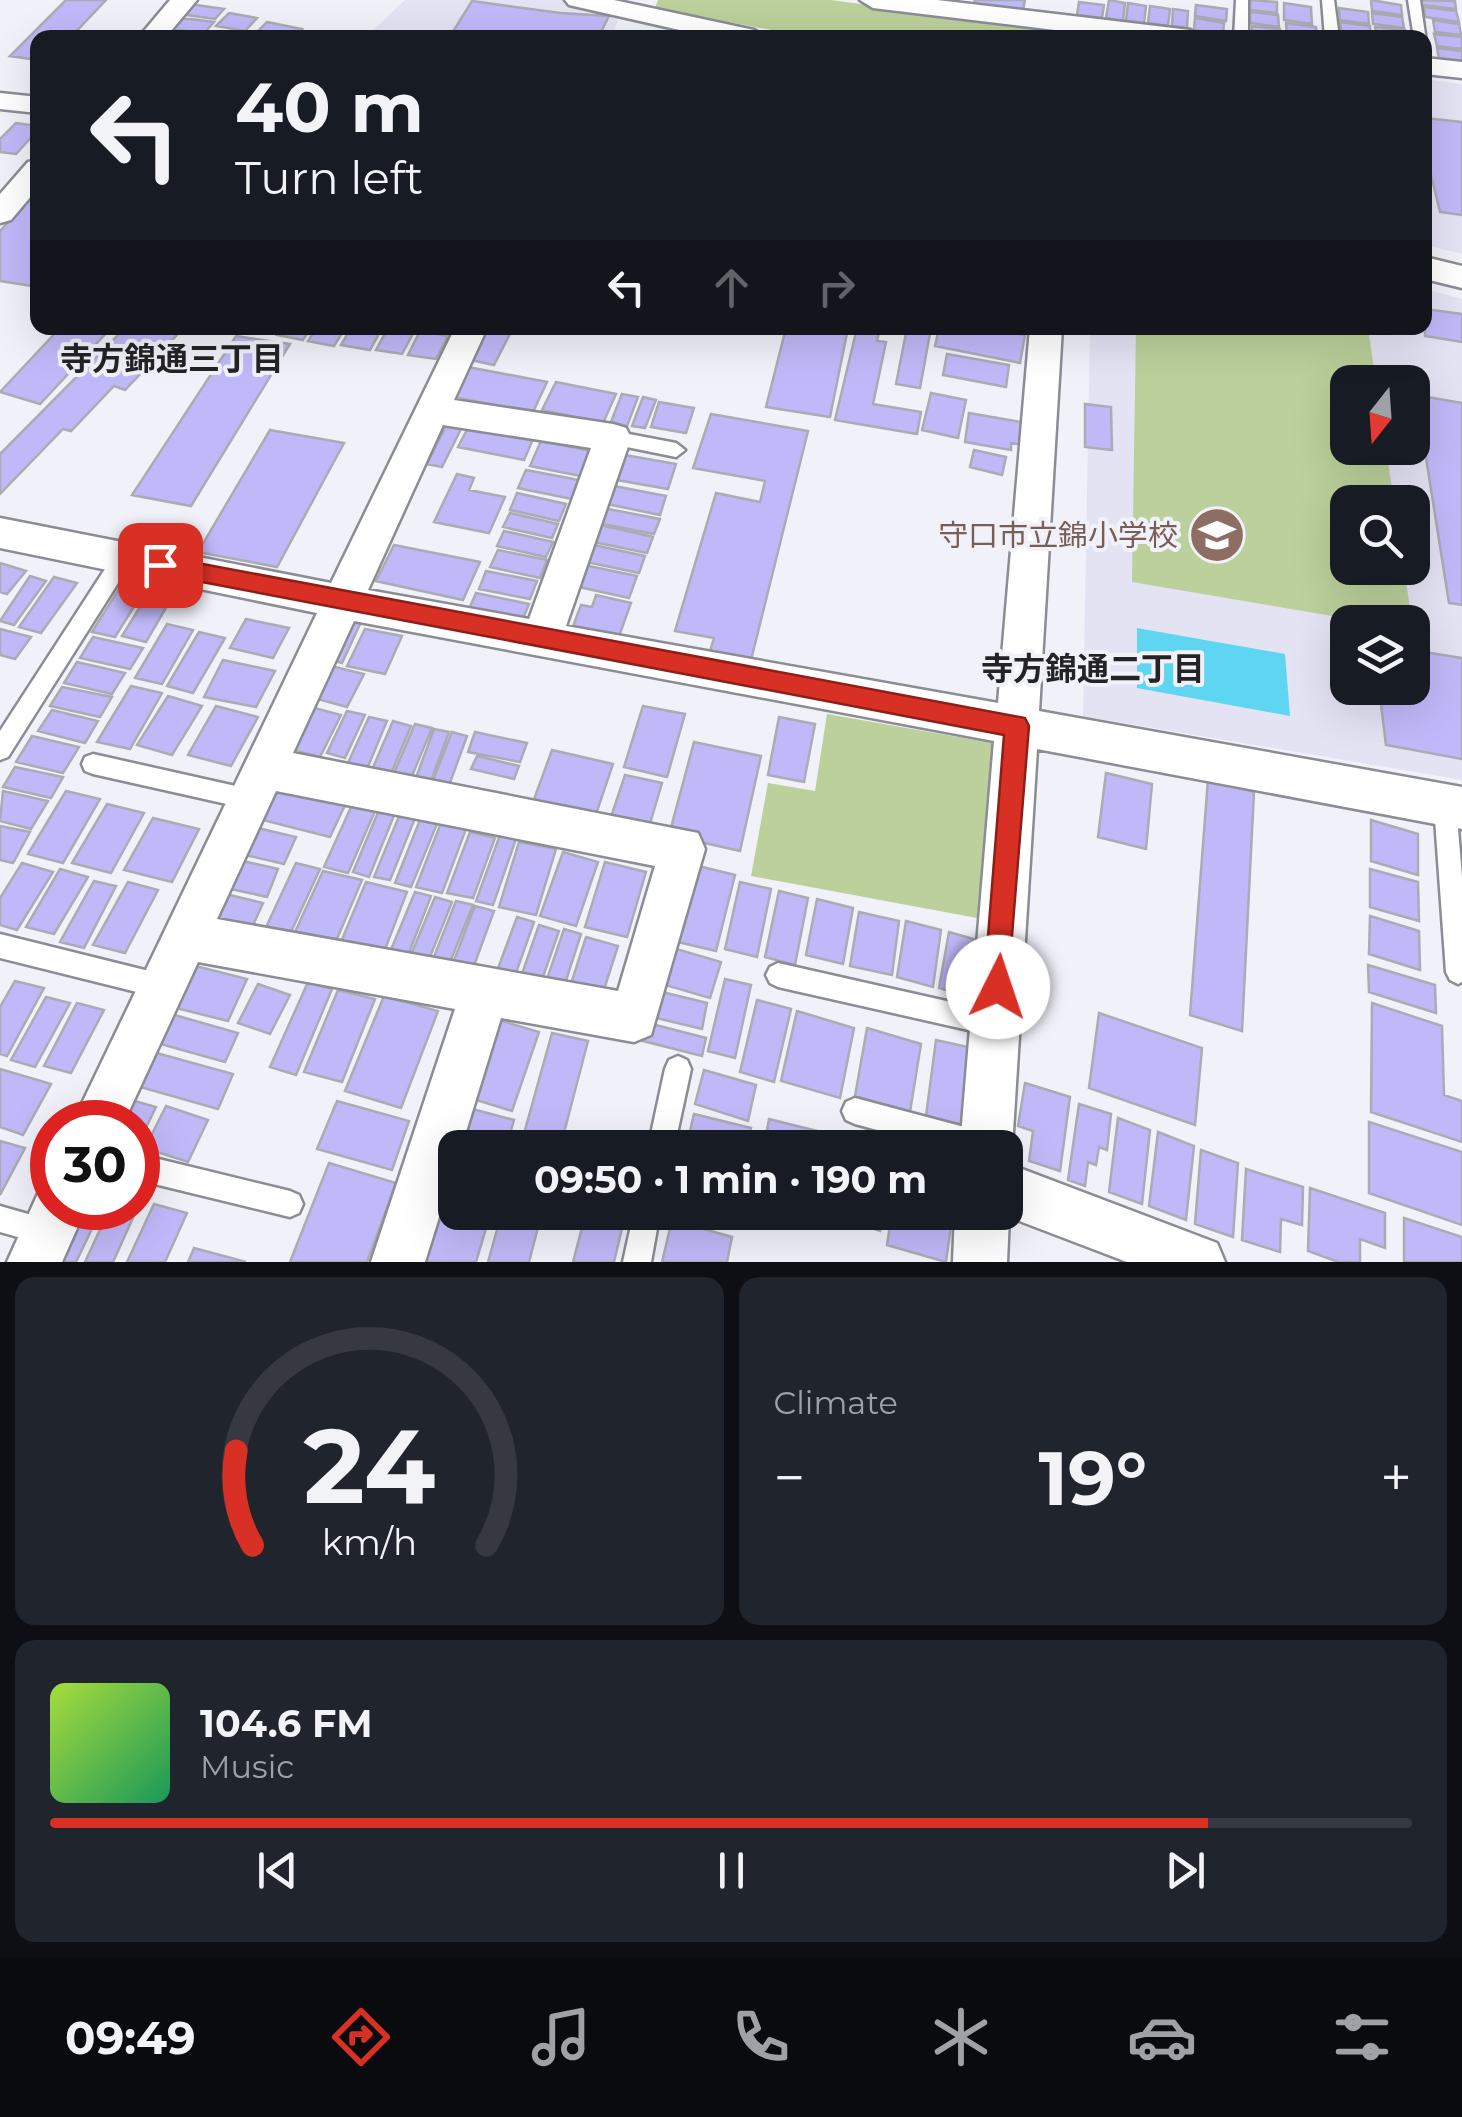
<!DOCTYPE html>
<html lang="en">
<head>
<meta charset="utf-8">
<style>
	body { margin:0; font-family:Montserrat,"Noto Sans JP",sans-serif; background:#20242c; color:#f1f3f6; height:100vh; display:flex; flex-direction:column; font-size:38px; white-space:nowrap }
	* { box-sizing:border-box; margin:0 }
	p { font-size:32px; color:#9ea1a6 }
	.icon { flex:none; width:55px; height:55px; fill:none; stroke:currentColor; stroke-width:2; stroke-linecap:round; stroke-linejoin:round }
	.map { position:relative; height:1262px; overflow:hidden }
	.drawer { display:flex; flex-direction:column; gap:15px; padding:15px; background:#0d0f14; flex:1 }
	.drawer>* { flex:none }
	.banner { position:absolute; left:30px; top:30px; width:1402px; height:305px; border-radius:20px; box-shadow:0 10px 40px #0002; background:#171b24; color:#f1f3f6; overflow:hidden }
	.needle { width:65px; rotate:197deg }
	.fabs { position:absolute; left:1330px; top:365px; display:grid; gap:20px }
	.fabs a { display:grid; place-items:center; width:100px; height:100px; border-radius:20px; background:#171b24; box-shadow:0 10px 40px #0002; font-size:50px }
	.speed { position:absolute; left:30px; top:1100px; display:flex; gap:20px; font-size:50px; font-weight:700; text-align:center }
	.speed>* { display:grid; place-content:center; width:130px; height:130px; border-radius:50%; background:#171b24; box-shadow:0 10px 40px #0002; line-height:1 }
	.speed .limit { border:15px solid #d22; background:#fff; color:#111 }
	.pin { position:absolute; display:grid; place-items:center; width:85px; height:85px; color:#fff; margin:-42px; border-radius:20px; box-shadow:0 5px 15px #0006 }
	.me { position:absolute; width:110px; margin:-55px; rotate:4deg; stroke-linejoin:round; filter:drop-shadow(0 0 8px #0008) }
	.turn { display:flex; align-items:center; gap:35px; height:210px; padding:0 40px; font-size:45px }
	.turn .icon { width:130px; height:130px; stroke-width:2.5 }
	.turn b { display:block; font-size:70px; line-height:85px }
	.lanes { display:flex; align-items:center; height:95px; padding:0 40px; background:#0003; justify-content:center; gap:50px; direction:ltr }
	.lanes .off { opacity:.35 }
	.big { font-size:75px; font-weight:700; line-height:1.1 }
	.drawer .widget { flex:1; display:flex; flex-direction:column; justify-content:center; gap:15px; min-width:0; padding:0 35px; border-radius:20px; background:#20242c }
	.drawer .dial { align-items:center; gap:0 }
	.dial svg { height:260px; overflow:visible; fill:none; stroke:#363941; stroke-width:7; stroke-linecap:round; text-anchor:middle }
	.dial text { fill:#f1f3f6; stroke:none }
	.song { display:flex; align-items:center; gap:30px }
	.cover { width:120px; height:120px; border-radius:15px; background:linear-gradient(135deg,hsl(80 70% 55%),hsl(150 70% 35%)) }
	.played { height:10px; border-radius:5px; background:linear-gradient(90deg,#d93025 85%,#363941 85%) }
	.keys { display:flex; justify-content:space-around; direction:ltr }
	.heat { display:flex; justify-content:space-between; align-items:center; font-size:55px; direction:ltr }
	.drawer .tiles { flex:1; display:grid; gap:15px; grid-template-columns:1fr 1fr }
	.widget:last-child { grid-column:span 2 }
	.trip { position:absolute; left:438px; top:1130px; width:585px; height:100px; border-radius:20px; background:#171b24; box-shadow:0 10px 40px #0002; font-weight:700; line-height:100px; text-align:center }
	.tabs { display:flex; height:160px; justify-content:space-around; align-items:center; background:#090b0e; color:#9ea1a6 }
	.tabs .icon { width:70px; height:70px }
	.tabs .selected { color:#d93025 }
	.tabs b { font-size:45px; color:#f1f3f6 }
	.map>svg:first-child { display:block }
</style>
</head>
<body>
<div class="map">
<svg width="1462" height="1262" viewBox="0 0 1462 1262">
	<rect width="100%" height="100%" fill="#f1f1fa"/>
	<path fill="#e4e3f4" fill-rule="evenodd" d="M405,0H614L612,14L618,21L610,37L365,38Z
		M1425,79L1462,84V254L1425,245Z
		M1425,289L1462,299V780L1083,716L1090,328H1425ZM1348,382H1412V448H1348ZM1348,502H1412V568H1348ZM1348,622H1412V688H1348Z"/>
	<path fill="#bbd09b" d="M658,0H831L1051,30V38L808,37L655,8Z
		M1136,328H1368L1376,382H1348V448H1386L1394,502H1348V568H1404L1412,622H1368L1132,582Z
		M827,714L1003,745L993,921L751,876L768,783L815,791Z"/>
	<path fill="#5fd6f1" d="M1137,628L1285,654L1290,716L1137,688Z"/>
	<path fill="#c0b9f9" stroke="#ababb3" stroke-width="2.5" d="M66,0H106L70,38H38V60L10,56Z
		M975,0H1025L1023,10L974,4Z
		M1109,0L1125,3L1123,21L1106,18Z
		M1250,0L1277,2V13L1250,10Z
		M1371,0L1401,5L1402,15L1372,11Z
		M1421,0L1455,1L1456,9L1422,5Z
		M472,1L560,13L609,16L598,38H449Z
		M1079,2L1104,5L1102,18L1077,15Z
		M1128,3L1146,6L1144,23L1126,21Z
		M1284,3L1311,7L1312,24L1284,20Z
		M189,4L224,9L215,19L180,14Z
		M1196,5L1227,9L1226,21L1195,16Z
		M1150,6L1170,9L1168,26L1148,23Z
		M1424,7L1456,11L1459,22L1425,17Z
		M1339,8L1368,12L1369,24L1340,20Z
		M1173,9L1188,11L1187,28L1172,26Z
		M1250,12L1278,15L1279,27L1250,23Z
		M229,13L257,18L245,31L216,26Z
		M1372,13L1402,17L1404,28L1373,24Z
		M1195,18L1224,23L1223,34L1194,30Z
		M177,19H191L214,22L204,33L168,29Z
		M1433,20L1459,24L1461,35L1435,32Z
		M267,22L302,29L294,38H265L269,33L258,31Z
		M1340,22L1370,26L1371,38L1342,34Z
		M1286,23L1316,27L1317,38H1287Z
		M1252,26L1280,29V38L1252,37Z
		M1375,27L1405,30L1407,38H1377Z
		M1434,34L1462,37V49L1437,46Z
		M1437,48L1462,51V62L1439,59Z
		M1425,118L1462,122V215L1440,212L1425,150Z
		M16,123L38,126V130L16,154L0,152V139Z
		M38,189V287L0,281V231Z
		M1425,309L1462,314V342L1425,336Z
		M60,328H111L40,404L0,392Z
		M125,328H157L178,334L125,390L114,386L71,431L63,429L0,494V454Z
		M283,328H311L303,340L277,335Z
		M316,328H345L334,346L308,341Z
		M351,328H382L370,350L341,345Z
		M388,328L415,330L402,354L376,350Z
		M487,328H513L494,365L471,360Z
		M786,328H848L830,417L766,407Z
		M857,328H880L877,341L886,342L873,404L921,412L917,434L835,420Z
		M907,328H931L920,388L896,384Z
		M939,328H988L1025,335L1020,363L935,346Z
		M420,331L448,336L436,359L408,355Z
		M236,336L290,344L191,506L132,495Z
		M947,354L1009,365L1006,387L943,375Z
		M468,367L547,382L533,412L453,397Z
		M556,382L616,394L603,423L542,410Z
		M931,393L966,400L958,438L922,430Z
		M622,394L638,397L627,426L611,422Z
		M1416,395L1462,403V605L1449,603Z
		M643,397L656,400L645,428L632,426Z
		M659,402L694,408L686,433L651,427Z
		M1085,404L1111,407L1112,450L1085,447Z
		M969,413L1026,423L1023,445L1011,443V450L965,442Z
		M711,414L808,431L751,660L710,651L714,638L675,631L716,493L760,502L765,481L693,468Z
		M447,424L462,427L442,467L427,464Z
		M469,426L533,439L524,460L458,447Z
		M270,430L344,443L277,567L198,552Z
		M541,441L591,451L581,476L530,466Z
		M974,450L1006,457L1002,475L970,467Z
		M619,454L676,464L668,489L611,479Z
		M526,470L579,480L572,499L518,488Z
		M457,474L474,478L469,490L505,497L489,533L434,522Z
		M609,485L666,496L660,515L602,503Z
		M517,493L566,504L559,521L510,510Z
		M603,508L660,519L654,534L598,523Z
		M510,513L558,524L552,538L503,527Z
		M596,524L653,537L647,553L589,541Z
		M504,531L553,542L546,557L497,546Z
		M589,544L645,556L639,573L582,561Z
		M394,545L480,562L463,600L376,581Z
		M498,550L547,560L540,578L490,567Z
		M0,563L26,571L7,594L0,592Z
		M579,564L637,576L629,598L570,585Z
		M486,571L537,581L530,599L479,589Z
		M30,576L46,581L14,625L0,621Z
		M54,577L77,583L41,633L19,627Z
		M119,589L142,594L115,637L92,632Z
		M476,593L529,604L522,621L469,609Z
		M148,594L171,599L146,642L122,636Z
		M596,595L631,603L618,639L572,629L581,605L592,607Z
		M246,619L289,628L273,658L230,648Z
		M344,619L361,622L342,663L326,659Z
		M167,624L193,630L162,684L135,678Z
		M0,629L31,637L15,659L0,655Z
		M365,629L402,636L385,674L347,666Z
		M199,632L225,638L193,693L167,686Z
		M93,637L143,648L130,669L80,658Z
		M1412,650L1462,658V759L1386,745L1379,688H1412Z
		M223,660L275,671L256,707L204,697Z
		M77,662L125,673L112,694L64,683Z
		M327,665L364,674L347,707L310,697Z
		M131,686L162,693L130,749L97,742Z
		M62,687L112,697L100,717L50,706Z
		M168,696L202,706L172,755L137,745Z
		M216,706L258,717L231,766L188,755Z
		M307,706L341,715L320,757L285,748Z
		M643,706L685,714L667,777L624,767Z
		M52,710L98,721L85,743L38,731Z
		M347,711L365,715L345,758L327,753Z
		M369,717L387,721L367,769L347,765Z
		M779,717L815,724L804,782L768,775Z
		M393,721L411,726L390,776L371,772Z
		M415,724L432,728L409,783L392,778Z
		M434,729L449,732L429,786L414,783Z
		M452,732L467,736L447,791L430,788Z
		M475,732L527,743L520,762L468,752Z
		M32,736L79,747L63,773L16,762Z
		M694,742L761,756L740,851L669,835Z
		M552,750L613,764L595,817L533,802Z
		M477,756L519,766L514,779L471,769Z
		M15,767L63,777L51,798L3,787Z
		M1106,773L1152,784L1146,849L1098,837Z
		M625,775L662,783L649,827L611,817Z
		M1208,779L1254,792L1242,1031L1190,1015Z
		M266,786L345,805L330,837L251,817Z
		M3,791L48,801L31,829L0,821Z
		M66,791L100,799L63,863L28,854Z
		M107,804L144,813L111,873L72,863Z
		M352,805L375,811L348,873L324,867Z
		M379,810L395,813L369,877L353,872Z
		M400,814L415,818L390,880L374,877Z
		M153,818L199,829L172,882L124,870Z
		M420,820L437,824L411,887L395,883Z
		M1371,820L1418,834V875L1371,861Z
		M441,823L466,829L442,893L416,887Z
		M245,825L296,837L284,864L232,852Z
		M0,826L30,832L13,863L0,860Z
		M470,832L495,838L473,898L447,893Z
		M500,835L516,839L493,905L476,901Z
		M519,842L556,849L536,915L499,907Z
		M563,852L598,862L576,926L540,916Z
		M230,858L278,869L267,897L217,886Z
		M605,862L646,872L627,937L585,927Z
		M22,863L53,872L17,930L0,925V898Z
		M296,863L320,869L285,945L261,938Z
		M686,863L735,875L716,951L665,939Z
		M60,869L88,877L54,934L26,927Z
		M1370,869L1418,882L1419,921L1370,907Z
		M323,871L362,880L331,953L290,943Z
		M94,881L116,886L84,948L60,942Z
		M128,882L158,890L125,953L93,945Z
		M366,882L407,892L379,965L336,954Z
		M740,882L771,889L757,957L725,949Z
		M779,891L808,898L795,965L765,957Z
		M217,892L263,903L249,934L202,923Z
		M415,892L431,896L403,968L385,964Z
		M435,897L452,902L424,972L406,967Z
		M817,899L853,908L843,964L806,955Z
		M456,901L473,905L444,977L428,972Z
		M475,906L494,911L468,982L448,976Z
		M859,912L899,921L892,975L850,966Z
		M1370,916L1419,931L1420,970L1369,954Z
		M517,917L534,922L511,987L493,982Z
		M906,921L941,930L933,987L897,977Z
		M539,925L559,931L537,994L517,988Z
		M564,929L581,934L561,996L543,991Z
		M949,932L987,943L978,1000L939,988Z
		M586,937L618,946L600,1002L568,993Z
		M666,946L721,962L710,998L655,982Z
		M184,963L247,979L228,1021L164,1005Z
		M1368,965L1435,985L1436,1013L1369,992Z
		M725,979L751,985L735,1058L708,1051Z
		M15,981L44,988L7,1056L0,1054V1007Z
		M308,982L332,989L296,1075L270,1067Z
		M258,984L290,995L270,1034L238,1023Z
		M650,989L707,1003L702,1029L644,1015Z
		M338,990L375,999L342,1082L304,1072Z
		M384,996L438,1011L401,1108L345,1091Z
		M46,997L70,1003L35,1067L11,1060Z
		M757,1000L791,1009L774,1082L740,1072Z
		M77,1003L104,1010L71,1073L44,1066Z
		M1372,1003L1442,1026L1444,1095L1462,1101V1142L1371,1112Z
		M797,1011L854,1028L840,1098L781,1081Z
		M1099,1013L1202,1048L1195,1125L1089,1088Z
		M171,1014L238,1033L225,1062L157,1043Z
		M489,1017L539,1032L512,1111L460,1095Z
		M644,1022L706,1038L702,1056L639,1040Z
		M867,1028L921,1044L910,1112L855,1096Z
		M552,1033L588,1041L560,1148H520Z
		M936,1040L972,1048L963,1125L926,1116Z
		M142,1049L233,1074L218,1109L126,1083Z
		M0,1069L51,1084L23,1135L0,1127Z
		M704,1070L756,1085L748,1121L695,1104Z
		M1025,1083L1070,1097L1060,1171L1029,1161L1033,1131L1018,1126Z
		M120,1097L156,1107L138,1144V1122H107Z
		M337,1101L409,1121L392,1170L317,1149Z
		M1079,1104L1111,1114L1107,1150L1099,1147L1096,1165L1088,1162L1085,1186L1068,1180Z
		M166,1106L208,1120L188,1162L145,1148Z
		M465,1107L514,1120L506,1148H455V1201L436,1196Z
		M694,1114L751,1128L747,1148H686Z
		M1118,1118L1150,1130L1142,1204L1109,1192Z
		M769,1119L821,1132L819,1148H764Z
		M1369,1122L1462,1152V1225L1369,1193Z
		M1158,1132L1194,1146L1186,1220L1149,1206Z
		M0,1141L25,1148L0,1195Z
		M1201,1150L1238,1163L1233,1237L1195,1224Z
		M329,1163L396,1183L367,1262H290Z
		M1246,1169L1303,1187L1302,1225L1281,1219L1280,1252L1242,1240Z
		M138,1186L146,1189L113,1262H85L110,1208H138Z
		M1310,1188L1385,1213V1248L1360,1239V1262H1338L1308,1251Z
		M154,1204L187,1213L165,1262H127Z
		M69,1208H102L76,1262H42Z
		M432,1209L487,1225L476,1262H414Z
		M502,1212H542L529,1262H488Z
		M586,1212H626L614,1262H573Z
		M684,1212H734L732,1226Z
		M854,1212H884L880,1231L852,1222Z
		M892,1212H932L952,1219L946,1262L887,1245Z
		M1404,1218L1462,1237V1262H1404Z
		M672,1220L732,1237L727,1262H662Z
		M194,1248L246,1262H188Z"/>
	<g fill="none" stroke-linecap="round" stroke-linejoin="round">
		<g stroke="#8c8c94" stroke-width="5">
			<path id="lane" d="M1236,0H1248V38H1234Z
				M1322,0H1334L1339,38H1325Z
				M1408,0H1420L1426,41L1425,38H1414Z
				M613,431L676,443L685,450L676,457L607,443L604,438L607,433Z
				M123,550L130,552L133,558L130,564L8,757L0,760V731L116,552Z
				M93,754L249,789L257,792L260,799L257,806L249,809L93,774L85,771L82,764L85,757Z
				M1445,795L1453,798L1456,805L1462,877V982L1458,984L1450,980L1446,972L1434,805L1437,798Z
				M0,934L161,974L170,977L173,986L170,995L161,998L0,958Z
				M778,963L995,1012L1004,1015L1007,1024L1004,1033L995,1036L778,987L770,983L766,975L770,967Z
				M678,1056L687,1060L691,1069L674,1148H648L665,1069L669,1060Z
				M855,1098L983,1132L992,1136L996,1145L944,1148L855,1124L846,1120L842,1111L846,1102Z
				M138,1154L290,1191L299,1195L303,1204L299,1213L290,1217L138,1180Z
				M0,1206L56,1222L59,1232L56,1242L46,1245L0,1232Z
				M634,1212H660L651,1262H623Z"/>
		</g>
		<g stroke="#8c8c94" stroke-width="5">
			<path id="street" d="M170,0H197L165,38H138Z
				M565,0H614L754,30L767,38H715L569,5Z
				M860,0H937L1190,30L1203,38H1121L873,8Z
				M1425,58L1462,62V78L1425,74Z
				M0,93L38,97V113L0,109Z
				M38,160V188L11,220L0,223V194L28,162Z
				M1425,257L1462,266V288L1425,279Z
				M455,328H487L454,400L613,424L626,428L631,438L566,626L998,703L1030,328H1062L1039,711L1462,787V829L1037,749L1012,1148L1006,1163L1217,1243L1225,1262H1127L1009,1217L1007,1262H953L955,1212H1005V1148H960L994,741L354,621L293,753L698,833L705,849L651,1035L634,1042L501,1018L461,1148H455V1166L425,1262H371L455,1009L198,962L124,1122H73L317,613L0,548V518L331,583ZM443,425L591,448L529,619L368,590ZM276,791L655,866L618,991L217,919Z
				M52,1184V1208H86L62,1262H7L40,1189Z"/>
		</g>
		<use href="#lane" fill="#fff" fill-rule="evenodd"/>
		<use href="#street" fill="#fff" fill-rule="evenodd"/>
	</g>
	<path fill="#d93025" stroke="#8d1f18" stroke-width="2.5" d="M160,556L1025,718L1029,726L1007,997L998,1001L988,997L984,987L1004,735L160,574L149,565Z"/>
	<defs>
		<g id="school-disc" transform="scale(2.875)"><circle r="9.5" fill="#8d6e63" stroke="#f1f1fa"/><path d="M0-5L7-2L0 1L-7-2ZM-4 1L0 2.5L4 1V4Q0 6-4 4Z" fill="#fff"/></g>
	</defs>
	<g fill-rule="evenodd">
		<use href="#school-disc" x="1217" y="535"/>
	</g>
	<g text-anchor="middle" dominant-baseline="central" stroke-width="8" stroke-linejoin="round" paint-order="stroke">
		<g font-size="30" fill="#785e54" stroke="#f1f1fa" text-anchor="end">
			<text x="1178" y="535">守口市立錦小学校</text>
		</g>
		<g font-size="32" font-weight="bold" fill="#242427" stroke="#f1f1fa">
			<text x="172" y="358">寺方錦通三丁目</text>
			<text x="1093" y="668">寺方錦通二丁目</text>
		</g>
	</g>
</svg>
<div class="fabs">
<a><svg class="needle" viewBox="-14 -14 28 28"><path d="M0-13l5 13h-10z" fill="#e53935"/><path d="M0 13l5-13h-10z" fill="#9ea1a6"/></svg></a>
<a><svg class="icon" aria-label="search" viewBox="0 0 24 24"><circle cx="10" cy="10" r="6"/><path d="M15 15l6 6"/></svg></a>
<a><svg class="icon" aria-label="layers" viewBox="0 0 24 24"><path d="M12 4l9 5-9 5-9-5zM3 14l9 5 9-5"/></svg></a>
</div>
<div class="speed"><div class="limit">30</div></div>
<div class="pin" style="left:160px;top:565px;background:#d93025"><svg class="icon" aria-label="arrive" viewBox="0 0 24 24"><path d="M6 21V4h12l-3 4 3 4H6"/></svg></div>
<svg class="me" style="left:998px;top:987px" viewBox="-20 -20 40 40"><circle r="19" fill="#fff"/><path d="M0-13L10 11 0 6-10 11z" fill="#d93025"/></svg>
<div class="trip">09:50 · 1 min · 190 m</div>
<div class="banner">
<div class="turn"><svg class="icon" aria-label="left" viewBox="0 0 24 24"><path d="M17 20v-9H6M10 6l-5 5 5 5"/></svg><div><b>40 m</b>Turn left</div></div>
<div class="lanes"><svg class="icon" aria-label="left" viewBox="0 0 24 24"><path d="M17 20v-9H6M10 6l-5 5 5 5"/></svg><svg class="icon off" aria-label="ahead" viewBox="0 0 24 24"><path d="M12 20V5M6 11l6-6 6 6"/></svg><svg class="icon off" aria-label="right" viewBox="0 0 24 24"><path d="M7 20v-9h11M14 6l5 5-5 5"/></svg></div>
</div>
</div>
<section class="drawer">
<div class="tiles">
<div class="widget dial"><svg viewBox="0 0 100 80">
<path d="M14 69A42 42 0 1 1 86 69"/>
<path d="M14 69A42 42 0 0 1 9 40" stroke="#d93025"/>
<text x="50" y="56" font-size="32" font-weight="700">24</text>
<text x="50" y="72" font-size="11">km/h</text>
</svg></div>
<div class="widget"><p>Climate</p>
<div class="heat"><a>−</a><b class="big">19°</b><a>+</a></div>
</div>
<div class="widget">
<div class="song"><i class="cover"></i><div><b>104.6 FM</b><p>Music</p></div></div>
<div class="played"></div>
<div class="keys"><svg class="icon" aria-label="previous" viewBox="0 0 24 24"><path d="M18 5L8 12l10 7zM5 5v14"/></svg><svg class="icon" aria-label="pause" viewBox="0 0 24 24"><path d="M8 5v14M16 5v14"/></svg><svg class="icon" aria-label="next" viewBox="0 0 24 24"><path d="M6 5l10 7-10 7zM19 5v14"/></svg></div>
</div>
</div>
</section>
<nav class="tabs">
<b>09:49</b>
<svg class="icon selected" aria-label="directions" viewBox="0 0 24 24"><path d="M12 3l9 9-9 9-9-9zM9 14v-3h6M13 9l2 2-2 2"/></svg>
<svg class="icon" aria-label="music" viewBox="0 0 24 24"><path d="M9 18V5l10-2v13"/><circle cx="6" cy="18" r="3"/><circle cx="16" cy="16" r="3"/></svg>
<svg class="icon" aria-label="phone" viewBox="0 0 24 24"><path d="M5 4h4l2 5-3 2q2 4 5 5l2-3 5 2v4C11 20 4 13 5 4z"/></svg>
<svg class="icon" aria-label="climate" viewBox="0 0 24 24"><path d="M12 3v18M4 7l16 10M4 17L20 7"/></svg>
<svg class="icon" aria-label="car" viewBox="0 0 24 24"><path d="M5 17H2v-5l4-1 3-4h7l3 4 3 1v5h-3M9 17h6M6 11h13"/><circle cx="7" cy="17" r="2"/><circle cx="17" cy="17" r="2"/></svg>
<svg class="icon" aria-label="filters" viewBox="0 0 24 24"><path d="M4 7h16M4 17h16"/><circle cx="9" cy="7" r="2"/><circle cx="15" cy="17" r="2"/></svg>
</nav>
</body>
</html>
